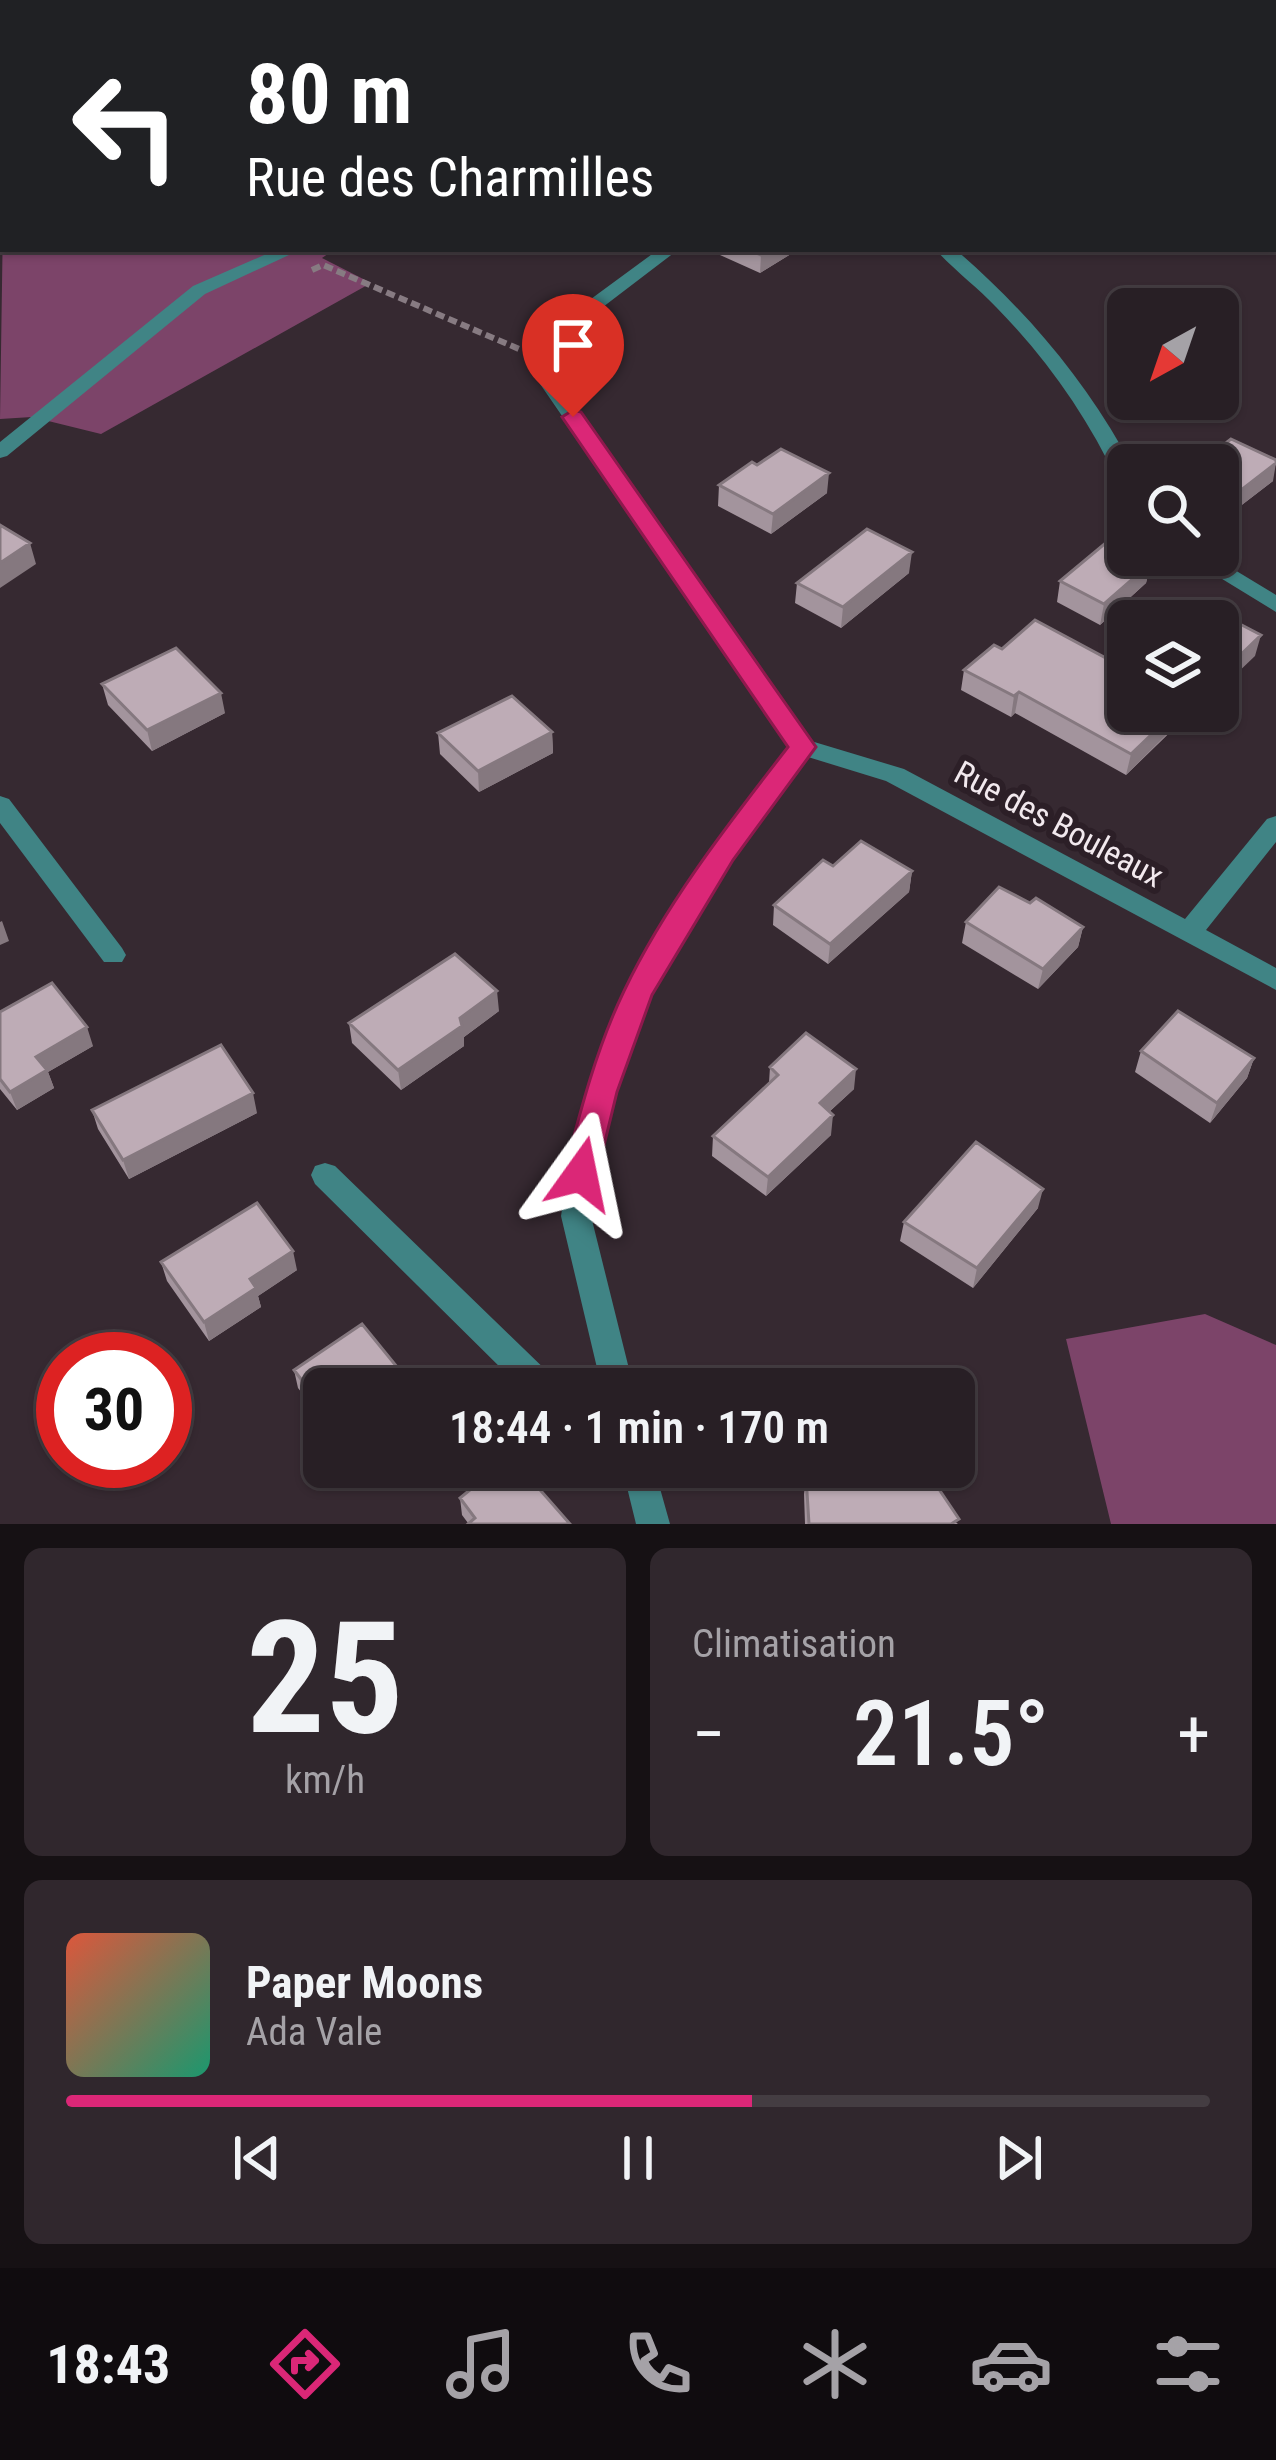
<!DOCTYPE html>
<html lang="fr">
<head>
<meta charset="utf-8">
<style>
	body { margin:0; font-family:"Roboto Condensed",sans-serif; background:#30272d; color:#f1f3f6; height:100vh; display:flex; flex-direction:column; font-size:45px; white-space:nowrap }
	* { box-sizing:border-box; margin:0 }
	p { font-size:39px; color:#a5a2a7 }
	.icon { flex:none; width:66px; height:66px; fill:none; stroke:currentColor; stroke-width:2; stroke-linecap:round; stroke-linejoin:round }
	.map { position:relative; height:1524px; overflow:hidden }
	.details { display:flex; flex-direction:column; gap:24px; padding:24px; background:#161114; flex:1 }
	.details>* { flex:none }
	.banner { position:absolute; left:0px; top:0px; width:1278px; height:252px; box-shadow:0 3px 9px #0004,0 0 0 3px #443d42; background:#202124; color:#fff; overflow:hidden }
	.needle { width:78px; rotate:220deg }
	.tools { position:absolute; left:1107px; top:288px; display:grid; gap:24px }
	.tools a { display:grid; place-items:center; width:132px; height:132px; border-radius:18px; background:#281f25; box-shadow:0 3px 9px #0004,0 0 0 3px #443d42; font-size:60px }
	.speed { position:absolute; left:36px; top:1332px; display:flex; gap:24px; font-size:60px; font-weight:700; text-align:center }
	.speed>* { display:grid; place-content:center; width:156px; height:156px; border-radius:50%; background:#281f25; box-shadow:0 3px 9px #0004,0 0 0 3px #443d42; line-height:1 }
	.speed .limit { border:18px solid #d22; background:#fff; color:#111 }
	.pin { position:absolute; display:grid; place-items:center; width:102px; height:102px; color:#fff; margin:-123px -51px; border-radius:50% 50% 50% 0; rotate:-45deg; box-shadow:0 0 12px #0007 }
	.pin .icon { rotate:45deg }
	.me { position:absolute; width:132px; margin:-66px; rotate:12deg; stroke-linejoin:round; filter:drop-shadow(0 0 9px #0008) }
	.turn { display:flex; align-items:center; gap:42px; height:252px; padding:0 48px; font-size:54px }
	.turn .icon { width:156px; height:156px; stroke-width:2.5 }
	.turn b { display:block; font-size:84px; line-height:102px }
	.big { font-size:90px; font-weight:600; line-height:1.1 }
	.details .tile { flex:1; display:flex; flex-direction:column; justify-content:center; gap:18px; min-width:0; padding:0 42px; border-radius:18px; background:#30272d }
	.details .dial { align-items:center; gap:0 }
	.dial b { font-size:156px; line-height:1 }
	.song { display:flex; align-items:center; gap:36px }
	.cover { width:144px; height:144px; border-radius:18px; background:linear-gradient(135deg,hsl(10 70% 55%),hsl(160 70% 35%)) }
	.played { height:12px; border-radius:6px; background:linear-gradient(90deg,#db2777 60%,#443d42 60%) }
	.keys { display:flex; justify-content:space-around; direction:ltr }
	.heat { display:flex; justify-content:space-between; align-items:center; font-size:66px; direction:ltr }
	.details .tiles { flex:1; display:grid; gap:24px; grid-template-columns:1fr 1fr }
	.tile:last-child { grid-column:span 2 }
	.trip { position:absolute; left:303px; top:1368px; width:672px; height:120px; border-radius:18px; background:#281f25; box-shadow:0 3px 9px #0004,0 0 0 3px #443d42; font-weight:600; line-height:120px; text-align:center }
	.tabs { display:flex; height:192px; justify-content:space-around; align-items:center; background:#100c0f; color:#a5a2a7 }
	.tabs .icon { width:84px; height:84px }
	.tabs .active { color:#db2777 }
	.tabs b { font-size:54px; color:#f1f3f6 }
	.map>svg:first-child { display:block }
</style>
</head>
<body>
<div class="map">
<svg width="1276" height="1524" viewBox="0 0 1276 1524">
	<rect width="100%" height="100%" fill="#362931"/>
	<path fill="#7c4469" d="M0,0H725L3,3V114Z
		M3,218V249H335L322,258L371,283L101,434L32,417L0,419Z
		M1205,1314L1276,1345V1524H1111L1066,1339Z"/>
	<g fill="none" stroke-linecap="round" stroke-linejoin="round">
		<path stroke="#877b82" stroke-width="6" stroke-dasharray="9 4.5" stroke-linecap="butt" d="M312,270L323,265L519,349"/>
		<path fill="#408485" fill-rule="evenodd" d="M1275,193H1276V204H1275Z
			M659,249H679L561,339L554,354L558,381L811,741L904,769L1185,919L1267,819L1276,816V842L1206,930L1276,968V990L886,781L808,757L732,859L651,995L602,1134L591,1216L634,1389H602L561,1216L574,1134L629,986L714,845L790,747L538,381L534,354L546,332Z
			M935,249H955C1022,307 1078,371 1122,448L1130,465L1128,488L1118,482C1087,416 1047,359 996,307C977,287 954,270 935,249Z
			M1183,555H1210L1276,595V612Z
			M0,796L9,799L122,948L126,955L122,962H104L0,823Z
			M325,1163L335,1166L555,1379L560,1389H522L315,1184L311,1175L315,1166Z
			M622,1467H654L670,1524H636Z"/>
		<path fill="#408485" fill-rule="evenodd" d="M278,249H302L205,294L7,456L0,458V442L193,286Z"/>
	</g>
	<path fill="#a3949d" d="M720,249H799L760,273L720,255Z
		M1128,353V382L1118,378L1122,358Z
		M757,465L827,493L771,534L718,506L719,485Z
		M1218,465L1273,481L1230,514L1218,508Z
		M1151,563L1146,583L1100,625L1057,602L1060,581Z
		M909,573L841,628L795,603L797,583Z
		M964,670L1128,711H1209L1200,720L1189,714L1126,775L1015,713L1011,717L961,690Z
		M102,684L225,713L152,751L108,705Z
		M552,732L553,753L479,792L440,754L438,733Z
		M833,866L912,871L909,892L828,964L773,925L774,905Z
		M966,922L1083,927L1078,947L1038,989L962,943Z
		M499,1011L464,1037V1046L401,1090L352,1043L349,1023Z
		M0,1012L93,1046L48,1072L54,1088L17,1110L0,1089Z
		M1141,1051L1254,1058L1247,1078L1210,1123L1135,1072Z
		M770,1067L854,1089L829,1112L831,1135L766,1196L712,1156L713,1136L769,1083Z
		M92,1110L257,1113L129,1179L98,1129Z
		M1038,1208L973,1288L900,1241L904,1222Z
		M161,1262L297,1270L258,1296L261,1307L209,1341L167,1281Z
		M294,1370L324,1389V1421L298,1388Z
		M359,1467H398L374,1486Z
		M886,1467L958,1524H805L804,1494L806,1476L885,1475Z
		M460,1498L570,1524L468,1523L462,1515Z"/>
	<path fill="#85787f" d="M770,249H799L760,273L761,255Z
		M1276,463L1273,481L1230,514L1236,494Z
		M829,473L827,493L771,534L773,514Z
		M30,543L36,564L0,588V563Z
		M912,552L909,573L841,628L843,607Z
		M1151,563L1146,583L1100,625L1104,604Z
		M1261,635L1255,656L1232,678L1228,693L1218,702V687L1227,668Z
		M1019,692L1015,713L1011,717L1014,696Z
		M221,693L225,713L152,751L147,730Z
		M1176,711H1190L1126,775L1131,754Z
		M552,732L553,753L479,792L478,771Z
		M912,871L909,892L828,964L830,944Z
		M2,921L9,941L0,945V922Z
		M1083,927L1078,947L1038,989L1043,969Z
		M497,991L499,1011L464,1037V1046L401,1090L398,1070L460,1018Z
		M87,1027L93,1046L48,1072L54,1088L17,1110L10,1092L36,1057Z
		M1254,1058L1247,1078L1210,1123L1217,1103Z
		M856,1069L854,1089L817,1123L820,1103Z
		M253,1093L257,1113L129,1179L123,1160Z
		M833,1115L831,1135L766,1196L768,1177Z
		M1043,1189L1038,1208L973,1288L977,1268Z
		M293,1251L297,1270L258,1296L261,1307L209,1341L204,1322L250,1279Z
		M373,1467H398L374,1486L370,1469Z"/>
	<path fill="#beacb6" stroke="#85787f" stroke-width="3" d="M747,249H770L761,255Z
		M1231,439L1276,460V463L1236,494L1218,485V465H1197Z
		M781,449L829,473L773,514L719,485L752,462L757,465Z
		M0,525L30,543L0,563Z
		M867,529L912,552L843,607L797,583Z
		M1108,541L1128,551V555H1136L1151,563L1104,604L1060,581Z
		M1213,610L1261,635L1227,668L1234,672L1218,687V621H1201Z
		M1035,620L1128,670V711H1176L1131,754L1019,692L1014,696L964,670L994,645L1002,649Z
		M176,648L221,693L147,730L102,684Z
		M512,696L552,732L478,771L438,733Z
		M861,841L912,871L830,944L774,905L823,860L833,866Z
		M999,887L1030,903L1036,898L1083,927L1043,969L966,922Z
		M455,954L497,991L460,1018L462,1026L398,1070L349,1023Z
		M52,983L87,1027L36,1057L47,1070L10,1092L0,1079V1012Z
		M1178,1011L1254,1058L1217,1103L1141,1051Z
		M806,1033L856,1069L820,1103L833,1115L768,1177L713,1136L778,1075L770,1067Z
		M221,1045L253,1093L123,1160L92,1110Z
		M976,1142L1043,1189L977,1268L904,1222Z
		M257,1203L293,1251L250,1279L256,1288L204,1322L161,1262Z
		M362,1324L415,1389H324V1409L294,1370Z
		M498,1467H520L570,1524H468L475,1518L460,1498Z
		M887,1467H924L959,1519L951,1524H809L806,1476L887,1475Z"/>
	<path fill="#db2777" stroke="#8e194d" stroke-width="3" d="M573,410L581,412L816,747L733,860L652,995L617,1092L597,1174L592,1184L581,1188L569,1184L564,1174C580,1112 596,1049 624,991C666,903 729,823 788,747L562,417Z"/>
	<g text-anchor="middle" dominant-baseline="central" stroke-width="12" stroke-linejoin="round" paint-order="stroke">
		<g font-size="33" fill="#f2e9ee" stroke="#2c1f27">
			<text transform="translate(1059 824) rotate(28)">Rue des Bouleaux</text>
		</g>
	</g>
</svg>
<div class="tools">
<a><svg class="needle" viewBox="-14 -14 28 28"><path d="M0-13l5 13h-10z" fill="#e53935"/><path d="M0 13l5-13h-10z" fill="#a5a2a7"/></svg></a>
<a><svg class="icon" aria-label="search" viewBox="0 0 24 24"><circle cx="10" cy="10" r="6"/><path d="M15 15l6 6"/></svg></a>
<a><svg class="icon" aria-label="layers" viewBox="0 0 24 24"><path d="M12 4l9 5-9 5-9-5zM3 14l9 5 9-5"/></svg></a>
</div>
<div class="speed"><div class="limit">30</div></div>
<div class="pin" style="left:573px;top:417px;background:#d93025"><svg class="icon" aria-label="arrive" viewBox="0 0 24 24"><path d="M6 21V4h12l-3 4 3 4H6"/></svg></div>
<svg class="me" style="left:581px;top:1174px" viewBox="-20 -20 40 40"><path d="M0-17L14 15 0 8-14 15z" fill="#db2777" stroke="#fff" stroke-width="4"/></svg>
<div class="trip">18:44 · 1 min · 170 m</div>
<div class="banner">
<div class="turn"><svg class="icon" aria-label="left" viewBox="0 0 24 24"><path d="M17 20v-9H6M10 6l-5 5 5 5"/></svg><div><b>80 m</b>Rue des Charmilles</div></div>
</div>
</div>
<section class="details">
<div class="tiles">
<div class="tile dial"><b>25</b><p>km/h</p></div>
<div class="tile"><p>Climatisation</p>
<div class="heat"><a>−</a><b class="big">21.5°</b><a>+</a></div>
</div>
<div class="tile">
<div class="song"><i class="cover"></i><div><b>Paper Moons</b><p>Ada Vale</p></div></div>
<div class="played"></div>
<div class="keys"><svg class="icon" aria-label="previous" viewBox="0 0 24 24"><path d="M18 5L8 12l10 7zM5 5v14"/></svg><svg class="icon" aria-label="pause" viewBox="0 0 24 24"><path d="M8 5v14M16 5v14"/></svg><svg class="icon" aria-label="next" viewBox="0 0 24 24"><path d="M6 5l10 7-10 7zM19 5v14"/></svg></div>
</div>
</div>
</section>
<nav class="tabs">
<b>18:43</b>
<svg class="icon active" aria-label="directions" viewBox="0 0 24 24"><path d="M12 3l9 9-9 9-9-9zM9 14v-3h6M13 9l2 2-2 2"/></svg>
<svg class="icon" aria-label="music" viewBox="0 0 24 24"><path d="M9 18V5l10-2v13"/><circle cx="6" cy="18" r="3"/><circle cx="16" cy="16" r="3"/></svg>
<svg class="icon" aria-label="phone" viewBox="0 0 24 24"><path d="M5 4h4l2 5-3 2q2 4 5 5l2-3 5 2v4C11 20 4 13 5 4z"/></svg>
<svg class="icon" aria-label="climate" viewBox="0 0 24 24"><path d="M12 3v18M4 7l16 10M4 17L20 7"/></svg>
<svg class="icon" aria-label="car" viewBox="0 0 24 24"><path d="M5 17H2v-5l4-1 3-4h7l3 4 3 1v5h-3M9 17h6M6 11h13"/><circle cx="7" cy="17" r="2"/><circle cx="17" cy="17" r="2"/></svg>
<svg class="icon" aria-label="filters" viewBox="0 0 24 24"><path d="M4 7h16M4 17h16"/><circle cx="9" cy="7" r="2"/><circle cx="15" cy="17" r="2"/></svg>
</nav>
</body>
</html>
